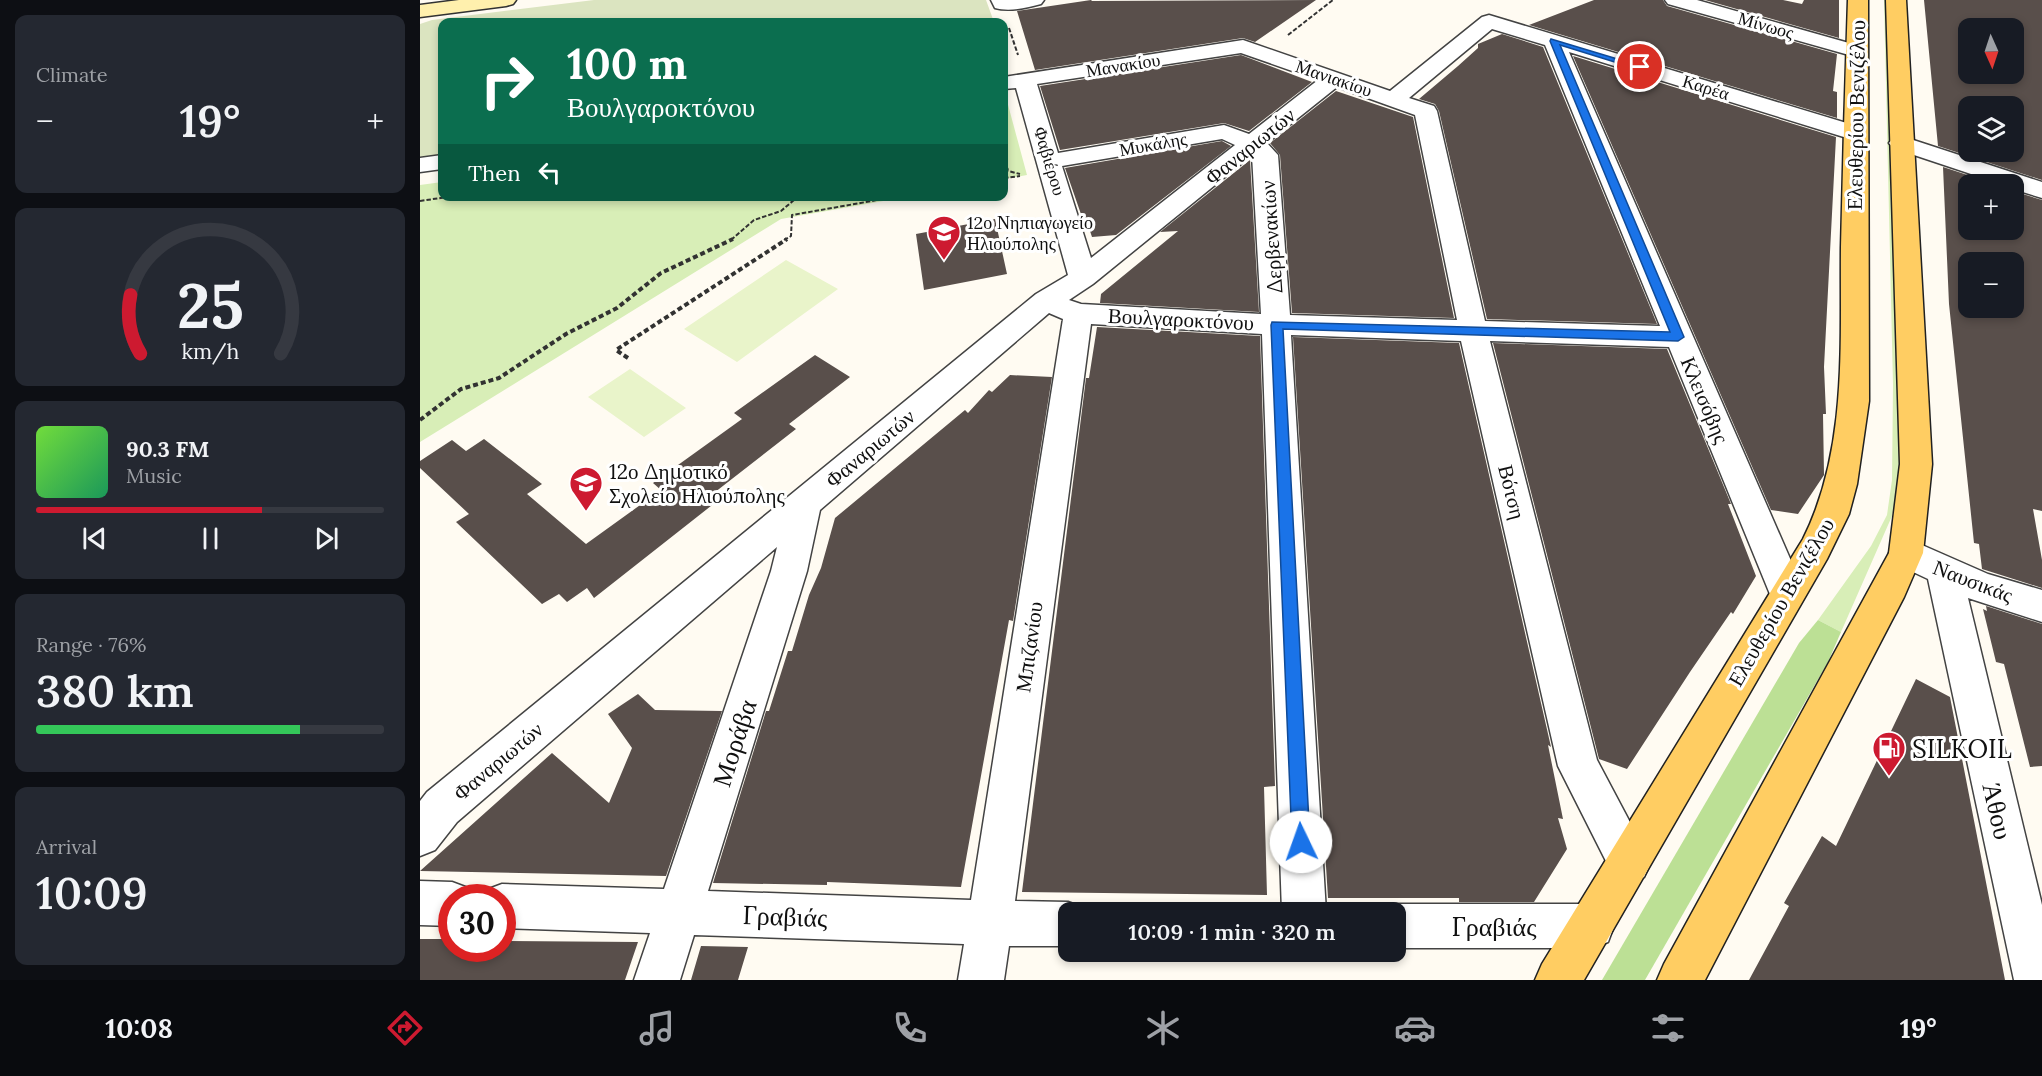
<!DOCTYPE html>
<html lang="en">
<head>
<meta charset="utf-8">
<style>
	body { margin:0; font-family:Lora,serif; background:#242831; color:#f1f3f6; height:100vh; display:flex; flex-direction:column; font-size:22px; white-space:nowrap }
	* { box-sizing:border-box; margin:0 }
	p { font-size:20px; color:#9ea1a6 }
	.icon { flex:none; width:33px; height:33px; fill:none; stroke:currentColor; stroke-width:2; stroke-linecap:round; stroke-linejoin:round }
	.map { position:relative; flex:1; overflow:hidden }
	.drawer { display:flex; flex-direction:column; gap:15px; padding:15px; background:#0d0f14; width:420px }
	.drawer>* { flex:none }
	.hud { position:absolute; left:18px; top:18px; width:570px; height:183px; border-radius:12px; box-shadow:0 3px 9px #0003; background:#0b6e4f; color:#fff; overflow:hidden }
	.needle { width:39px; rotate:177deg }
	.fabs { position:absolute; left:1538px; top:18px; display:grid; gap:12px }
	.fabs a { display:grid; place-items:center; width:66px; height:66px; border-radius:12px; background:#171b24; box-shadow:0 3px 9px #0003; font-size:30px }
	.speed { position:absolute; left:18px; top:884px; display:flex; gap:12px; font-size:30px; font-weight:700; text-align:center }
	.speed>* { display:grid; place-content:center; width:78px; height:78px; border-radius:50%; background:#171b24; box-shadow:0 3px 9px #0003; line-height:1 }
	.speed .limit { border:9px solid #d22; background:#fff; color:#111 }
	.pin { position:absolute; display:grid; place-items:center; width:51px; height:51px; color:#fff; margin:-26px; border:3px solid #fff; border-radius:50%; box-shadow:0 2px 6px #0007 }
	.me { position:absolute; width:66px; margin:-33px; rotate:357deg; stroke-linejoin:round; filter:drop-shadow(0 0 4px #0008) }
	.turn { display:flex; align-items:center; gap:21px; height:126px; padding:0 30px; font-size:27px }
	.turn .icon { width:78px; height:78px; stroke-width:2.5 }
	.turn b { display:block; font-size:42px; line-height:51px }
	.then { display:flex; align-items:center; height:57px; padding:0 30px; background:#0003; gap:12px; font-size:22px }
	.big { font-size:45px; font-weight:600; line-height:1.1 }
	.drawer .widget { flex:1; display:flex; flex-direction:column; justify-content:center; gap:9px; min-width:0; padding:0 21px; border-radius:12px; background:#242831 }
	.drawer .dial { align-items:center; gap:0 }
	.dial svg { height:156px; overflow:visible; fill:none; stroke:#363941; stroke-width:7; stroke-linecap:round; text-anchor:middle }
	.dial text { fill:#f1f3f6; stroke:none }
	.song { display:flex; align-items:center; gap:18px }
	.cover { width:72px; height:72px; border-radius:9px; background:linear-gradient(135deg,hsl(100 70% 55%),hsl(150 70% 35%)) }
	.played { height:6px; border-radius:3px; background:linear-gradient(90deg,#cd1a30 65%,#363941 65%) }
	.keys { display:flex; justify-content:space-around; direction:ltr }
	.heat { display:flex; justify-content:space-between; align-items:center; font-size:33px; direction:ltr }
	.charge { height:9px; border-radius:4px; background:linear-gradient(90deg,#34c759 76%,#363941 0) }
	.trip { position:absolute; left:638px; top:902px; width:348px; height:60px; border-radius:12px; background:#171b24; box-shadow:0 3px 9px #0003; font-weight:600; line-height:60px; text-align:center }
	.tabs { display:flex; height:96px; justify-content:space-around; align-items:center; background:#090b0e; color:#9ea1a6 }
	.tabs .icon { width:42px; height:42px }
	.tabs .selected { color:#cd1a30 }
	.tabs b { font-size:27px; color:#f1f3f6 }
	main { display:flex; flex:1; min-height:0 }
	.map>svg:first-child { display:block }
</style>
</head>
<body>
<main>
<section class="drawer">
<div class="widget"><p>Climate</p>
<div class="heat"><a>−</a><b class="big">19°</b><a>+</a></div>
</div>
<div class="widget dial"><svg viewBox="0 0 100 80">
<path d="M14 69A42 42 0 1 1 86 69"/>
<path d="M14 69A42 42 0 0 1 9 39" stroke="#cd1a30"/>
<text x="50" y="56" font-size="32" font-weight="700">25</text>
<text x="50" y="72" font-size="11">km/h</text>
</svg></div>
<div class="widget">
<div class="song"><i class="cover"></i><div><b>90.3 FM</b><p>Music</p></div></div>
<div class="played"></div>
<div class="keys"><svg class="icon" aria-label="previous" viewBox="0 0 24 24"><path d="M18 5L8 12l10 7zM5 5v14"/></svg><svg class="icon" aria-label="pause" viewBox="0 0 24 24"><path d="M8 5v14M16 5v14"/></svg><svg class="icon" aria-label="next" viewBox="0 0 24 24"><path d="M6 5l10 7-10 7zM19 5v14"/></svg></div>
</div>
<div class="widget"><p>Range · 76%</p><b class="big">380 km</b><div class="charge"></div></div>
<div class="widget"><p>Arrival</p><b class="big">10:09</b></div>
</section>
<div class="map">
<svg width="1622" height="980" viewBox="0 0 1622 980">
	<rect width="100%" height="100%" fill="#fffbf2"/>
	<path fill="#d8eeb7" d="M1464,0H1467L1479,399V482L1472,516L1421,632L1398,620L1451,546L1467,515L1472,480L1473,385Z
		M587,101L607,175L584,179V102Z
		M22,182V196L486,197L361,219L0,442V185Z"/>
	<path fill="#bce095" d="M1398,620L1421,632L1408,662L1225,980H1182L1379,643Z"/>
	<path fill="#dbe4c0" d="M174,0H566L574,22H22V156L0,159V24L12,20Z"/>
	<path fill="#e9f4ca" d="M366,260L418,289L317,362L264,329Z
		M210,369L266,408L224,437L168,397Z"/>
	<path fill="#594f4b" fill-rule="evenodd" d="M671,0L672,1L896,0L835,42L823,38L615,70L597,11Z
		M1174,0H1243L1247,6L1417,54L1413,91L1417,92V118L1109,25Z
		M1285,0H1363L1382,4L1384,0H1419V38Z
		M1504,0H1622V180L1518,146ZM1548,28H1593V74H1548ZM1548,106H1593V152H1548Z
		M1082,34L1123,47L1237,324L1067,319L1019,111L1015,104L999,99L1038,66L1058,48V44Z
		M821,55L892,82L829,131L804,123L640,150L620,86Z
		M1153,56L1416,137L1404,367L1406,414H1403L1404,475L1378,514L1351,510Z
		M916,91L993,117L1034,318L872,313L860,155L850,143Z
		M802,141L811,146L696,235L672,237L666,219L663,220L645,168Z
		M830,160L839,312L680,303L681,294L758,231L740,232Z
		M1523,167L1575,184H1548V230H1593V191L1622,200V511L1613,509L1622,560V588L1562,569L1559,544L1554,543L1529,304ZM1548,262H1593V308H1548Z
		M575,219L587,274L504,290L496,234Z
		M677,327L840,336L855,786L844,787L847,895L602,892L666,378H669Z
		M873,337L1039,343L1131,747L1128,745L1143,819L1138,818L1147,849L1114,902H1039V898H908Z
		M1073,343L1247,349L1311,504H1308L1336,576L1313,614L1311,612L1270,672L1207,769L1179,759Z
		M395,355L430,377L369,424L376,429L290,496L296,502L174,598L167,588L147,602L139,594L122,604L36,522L49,514L0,468V461L32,440L46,451L64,439L122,484L107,494L166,544L241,490L233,483L322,419L314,413Z
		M590,375L632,377L593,621L589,620L541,887L407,882V885L293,883L346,711H349L368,651H372L389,595L401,568L415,518L545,410L548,413L569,390L572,392Z
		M1566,606L1622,624V766L1610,767L1584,664L1576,662L1563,609L1567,611Z
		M1496,679L1530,697L1585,980H1329L1369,906L1364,903L1402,836L1416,846Z
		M218,694L235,710L302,711L246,876L0,871L132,753L189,803L212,748L188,714Z
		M0,939H32V948H82V941L218,942L205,980H0Z
		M281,946L328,947L318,980H271Z"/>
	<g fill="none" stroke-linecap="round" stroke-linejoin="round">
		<g stroke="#434343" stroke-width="3">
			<path id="street" d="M571,0H624L621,4C607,8 589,12 575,8Z
				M1245,0H1277L1443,47L1447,51L1443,55L1436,57L1429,55L1248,4Z
				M1069,15L1443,128L1447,133L1443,138L1435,140L1427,138L1149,52L1385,593L1380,604L1367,609L1354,604L1249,347L1070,341L1177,760L1231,862L1224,877L1209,884L1194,877L1138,766L1041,341L871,335L906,912H862L842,334L671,324L595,901L648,902L664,908L665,912H648V946H589L584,980H538L544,944L274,935L260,980H214L230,933L82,928V897H64L66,890L82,884L244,889L351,571L357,547L37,822L15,850L0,856V801L7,792L616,294L648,275L596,88L584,89V77L823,40L970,91L1062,17ZM1072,29L1125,45L1240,326L1065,321L1017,111L1014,106L989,98ZM821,53L898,80L829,134L804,125L638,153L617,84ZM917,87L995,115L1037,320L870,315L858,155L847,143ZM802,139L815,145L671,258L642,166ZM832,155L841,314L661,304L649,300L673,284ZM629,313L643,319L551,900L288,891L387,571L400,510Z
				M1481,136L1622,182V198L1593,189V184H1581L1473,148L1469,143L1473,138Z
				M22,155V169L0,172V158Z
				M1486,538L1568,574L1622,590V622L1548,598L1622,905V980H1594L1508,579L1474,563L1469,553L1474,543Z
				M0,881L32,882L48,888L51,897H32V926L0,925Z
				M975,904H1172L1188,910L1194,926L1188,942L1172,948H975V912H958Z"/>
		</g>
		<g stroke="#323232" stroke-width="3">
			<path id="secondary" d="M39,0H96L93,4L86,6L0,17V5Z"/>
		</g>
		<g stroke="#212121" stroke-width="3">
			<path id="primary" d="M1428,0H1448L1449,401L1437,484L1429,514L1407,559L1164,980H1115L1122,964L1383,539C1428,449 1420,344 1421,247C1423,165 1425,82 1428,0Z
				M1466,0H1486L1512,464L1503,553L1484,597L1285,980H1237L1244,964L1469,553L1480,464Z"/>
		</g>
		<path stroke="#323232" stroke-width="2" stroke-dasharray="4.5 2" stroke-linecap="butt" d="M589,28L598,55
			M868,35L913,0
			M584,161L588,170
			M584,170L600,174
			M584,178L600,176
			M0,201L34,196
			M311,240L334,220L361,211L374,200L410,196
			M364,240L371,236L372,215L480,196"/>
		<path stroke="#323232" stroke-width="4" stroke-dasharray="5 3" stroke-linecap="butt" d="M208,358L196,350L367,239
			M0,420L41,389L79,378L146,334L197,308L241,273L313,239"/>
		<use href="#street" fill="#fff" fill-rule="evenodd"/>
		<use href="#secondary" fill="#fff0ad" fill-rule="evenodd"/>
		<use href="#primary" fill="#ffcd62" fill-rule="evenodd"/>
	</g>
	<path fill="#1a73e8" stroke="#114b97" stroke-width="1.5" d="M1131,39L1224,67L1217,69L1140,45L1264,337L1258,341L863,329L890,842L887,848L881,850L875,848L872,842L851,325L852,322L1250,332L1130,41Z"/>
	<defs>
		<g id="school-pin" transform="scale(1.725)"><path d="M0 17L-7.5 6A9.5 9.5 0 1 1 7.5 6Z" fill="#cd1a30" stroke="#fff"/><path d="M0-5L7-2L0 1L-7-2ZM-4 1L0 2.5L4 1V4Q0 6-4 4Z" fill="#fff"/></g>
		<g id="fuel-pin" transform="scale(1.725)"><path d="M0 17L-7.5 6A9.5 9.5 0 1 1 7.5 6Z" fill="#cd1a30" stroke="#fff"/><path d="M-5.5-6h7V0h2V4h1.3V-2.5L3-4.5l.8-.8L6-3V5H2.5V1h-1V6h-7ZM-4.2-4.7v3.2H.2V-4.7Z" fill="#fff"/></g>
	</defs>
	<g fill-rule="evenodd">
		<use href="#school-pin" x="524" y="232"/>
		<use href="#school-pin" x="166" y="483"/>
		<use href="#fuel-pin" x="1469" y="748"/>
	</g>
	<g text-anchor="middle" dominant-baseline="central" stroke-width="6" stroke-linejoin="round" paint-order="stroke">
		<g font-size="18" fill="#101010" stroke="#fff">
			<text transform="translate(1346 25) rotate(16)">Μίνωος</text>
			<text transform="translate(703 65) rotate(-9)">Μανακίου</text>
			<text transform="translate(914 78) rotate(19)">Μανιακίου</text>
			<text transform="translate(1286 87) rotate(17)">Καρέα</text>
			<text transform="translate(733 144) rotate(-10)">Μυκάλης</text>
			<text transform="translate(630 161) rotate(73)">Φαβιέρου</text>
		</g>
		<g font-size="18" fill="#101010" stroke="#fff" text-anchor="start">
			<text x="547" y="222">12ο Νηπιαγωγείο<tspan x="547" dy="21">Ηλιούπολης</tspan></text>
		</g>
		<g font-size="21" fill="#101010" stroke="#fff">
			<text transform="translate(1436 115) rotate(-89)">Ελευθερίου Βενιζέλου</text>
			<text transform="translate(830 146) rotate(-39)">Φαναριωτών</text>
			<text transform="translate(851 237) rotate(-94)">Δερβενακίων</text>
			<text transform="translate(761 319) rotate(3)">Βουλγαροκτόνου</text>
			<text transform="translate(1285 400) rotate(67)">Κλεισόβης</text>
			<text transform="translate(450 448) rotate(-40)">Φαναριωτών</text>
			<text transform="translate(1092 492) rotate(76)">Βότση</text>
			<text transform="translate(1553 581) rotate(21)">Ναυσικάς</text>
			<text transform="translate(1361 602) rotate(-60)">Ελευθερίου Βενιζέλου</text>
			<text transform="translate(609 647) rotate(-82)">Μπιζανίου</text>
			<text transform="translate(78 761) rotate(-40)">Φαναριωτών</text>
		</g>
		<g font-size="21" fill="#101010" stroke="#fff" text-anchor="start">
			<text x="189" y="471">12ο Δημοτικό<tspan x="189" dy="24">Σχολείο Ηλιούπολης</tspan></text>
		</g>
		<g font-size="26" fill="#101010" stroke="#fff">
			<text transform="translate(314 743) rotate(-72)">Μοράβα</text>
			<text transform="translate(1578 811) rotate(77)">Άθου</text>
			<text transform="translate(365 916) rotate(2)">Γραβιάς</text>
			<text x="1074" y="926">Γραβιάς</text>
		</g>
		<g font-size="26" fill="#101010" stroke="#fff" text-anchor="start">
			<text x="1492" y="748">SILKOIL</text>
		</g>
	</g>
</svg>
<div class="fabs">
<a><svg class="needle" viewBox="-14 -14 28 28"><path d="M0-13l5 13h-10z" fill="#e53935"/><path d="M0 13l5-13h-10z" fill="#9ea1a6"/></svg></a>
<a><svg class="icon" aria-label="layers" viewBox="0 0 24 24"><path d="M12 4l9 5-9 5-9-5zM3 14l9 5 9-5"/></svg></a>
<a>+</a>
<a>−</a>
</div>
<div class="speed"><div class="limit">30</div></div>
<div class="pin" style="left:1220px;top:67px;background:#d93025"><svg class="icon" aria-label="arrive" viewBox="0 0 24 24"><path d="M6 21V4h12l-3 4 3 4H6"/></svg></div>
<svg class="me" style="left:881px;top:842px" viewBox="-20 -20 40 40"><circle r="19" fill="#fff"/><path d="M0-13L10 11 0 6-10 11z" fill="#1a73e8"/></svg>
<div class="trip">10:09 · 1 min · 320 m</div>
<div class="hud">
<div class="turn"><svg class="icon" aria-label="right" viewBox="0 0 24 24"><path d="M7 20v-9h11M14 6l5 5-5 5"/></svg><div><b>100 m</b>Βουλγαροκτόνου</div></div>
<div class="then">Then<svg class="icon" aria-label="left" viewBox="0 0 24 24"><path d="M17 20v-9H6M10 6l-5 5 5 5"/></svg></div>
</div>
</div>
</main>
<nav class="tabs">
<b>10:08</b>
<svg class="icon selected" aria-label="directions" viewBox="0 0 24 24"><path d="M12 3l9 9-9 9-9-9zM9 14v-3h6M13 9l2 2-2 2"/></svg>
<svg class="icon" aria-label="music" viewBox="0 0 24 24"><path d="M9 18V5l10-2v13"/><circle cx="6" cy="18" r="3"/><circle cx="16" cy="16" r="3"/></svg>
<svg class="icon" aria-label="phone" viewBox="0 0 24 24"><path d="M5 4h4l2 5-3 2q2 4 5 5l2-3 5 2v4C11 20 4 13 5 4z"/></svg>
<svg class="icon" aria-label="climate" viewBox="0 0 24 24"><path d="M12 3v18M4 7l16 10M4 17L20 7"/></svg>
<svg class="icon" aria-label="car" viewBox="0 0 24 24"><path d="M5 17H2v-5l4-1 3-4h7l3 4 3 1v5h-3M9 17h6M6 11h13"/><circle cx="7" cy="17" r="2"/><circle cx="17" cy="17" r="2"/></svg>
<svg class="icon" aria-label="filters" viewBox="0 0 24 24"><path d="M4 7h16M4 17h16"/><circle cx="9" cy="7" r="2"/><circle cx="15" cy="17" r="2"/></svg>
<b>19°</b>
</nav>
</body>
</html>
